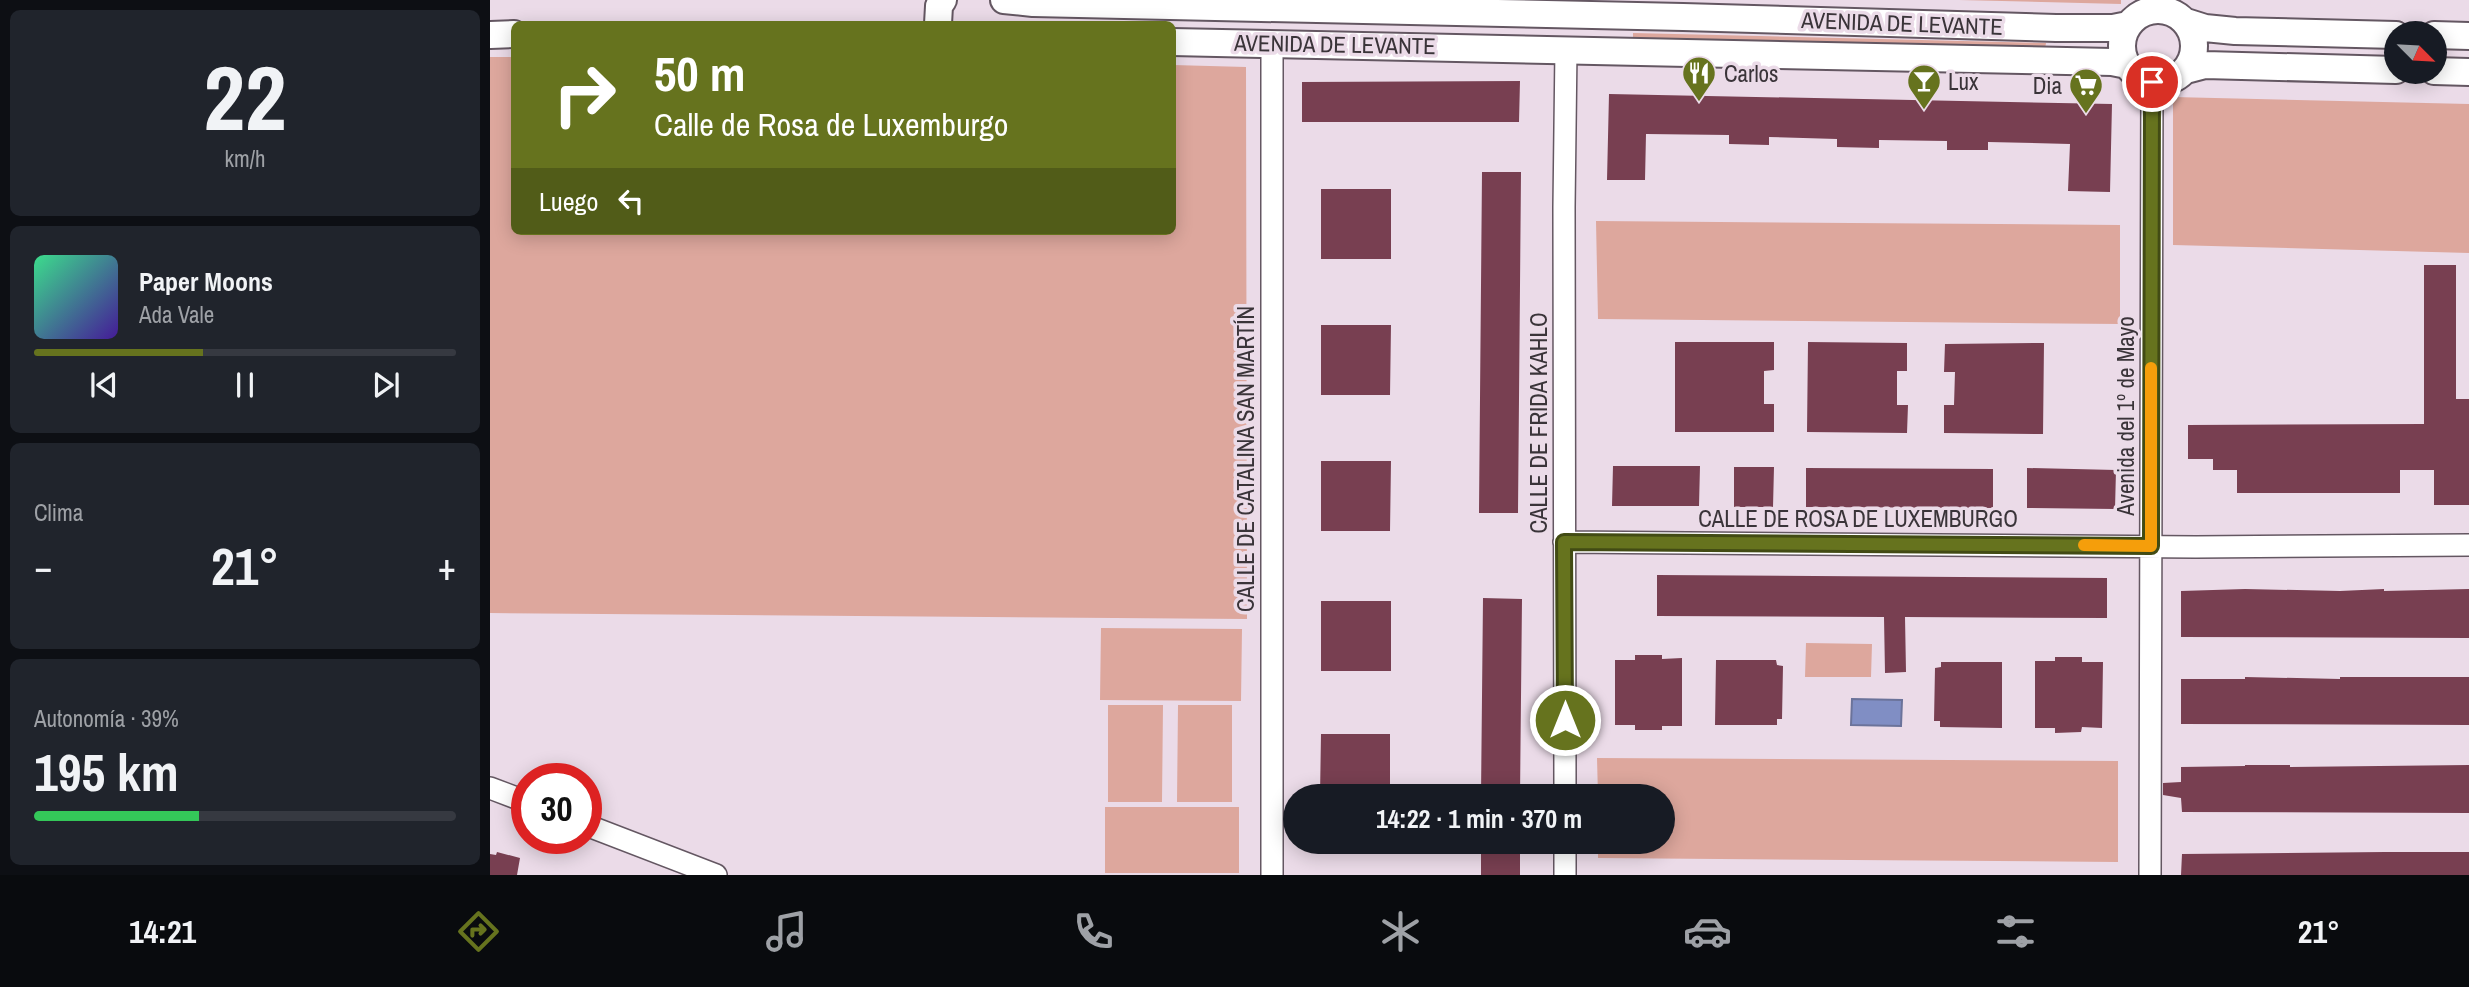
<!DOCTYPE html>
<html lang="es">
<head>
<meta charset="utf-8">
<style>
	body { margin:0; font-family:"Archivo Narrow",sans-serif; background:#20242c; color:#f1f3f6; height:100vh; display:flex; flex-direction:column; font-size:26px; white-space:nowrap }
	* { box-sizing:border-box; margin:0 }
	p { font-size:23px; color:#9ea1a6 }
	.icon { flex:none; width:38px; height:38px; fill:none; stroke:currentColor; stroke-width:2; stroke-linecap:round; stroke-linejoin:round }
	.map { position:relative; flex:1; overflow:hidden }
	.drawer { display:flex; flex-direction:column; gap:10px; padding:10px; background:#0d0f14; width:490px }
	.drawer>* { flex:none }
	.top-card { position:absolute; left:21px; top:21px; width:665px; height:214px; border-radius:10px; box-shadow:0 4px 18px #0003; background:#66731e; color:#fff; overflow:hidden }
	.needle { width:46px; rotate:114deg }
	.fabs { position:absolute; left:1894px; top:21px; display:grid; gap:14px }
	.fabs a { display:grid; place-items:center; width:63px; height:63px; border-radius:50%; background:#171b24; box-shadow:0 4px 18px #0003; font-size:35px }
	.speed { position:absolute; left:21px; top:763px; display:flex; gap:14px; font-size:35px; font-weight:700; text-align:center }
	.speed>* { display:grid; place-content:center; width:91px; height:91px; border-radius:50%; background:#171b24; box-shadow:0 4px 18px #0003; line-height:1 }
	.speed .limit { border:10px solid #d22; background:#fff; color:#111 }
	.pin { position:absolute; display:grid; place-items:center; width:60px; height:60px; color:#fff; margin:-30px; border:4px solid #fff; border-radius:50%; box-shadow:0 2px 7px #0007 }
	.me { position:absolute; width:77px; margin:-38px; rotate:0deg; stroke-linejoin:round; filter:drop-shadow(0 0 5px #0008) }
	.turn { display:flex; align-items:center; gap:24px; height:147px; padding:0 28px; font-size:32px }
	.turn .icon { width:91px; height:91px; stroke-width:2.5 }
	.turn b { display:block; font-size:49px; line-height:60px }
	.then { display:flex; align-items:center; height:66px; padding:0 28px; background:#0003; gap:14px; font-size:26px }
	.big { font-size:52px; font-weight:700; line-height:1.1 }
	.drawer .tile { flex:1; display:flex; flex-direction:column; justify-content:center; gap:10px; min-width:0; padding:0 24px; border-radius:10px; background:#20242c }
	.drawer .dial { align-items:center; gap:0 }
	.dial b { font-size:91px; line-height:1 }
	.song { display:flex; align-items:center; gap:21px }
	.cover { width:84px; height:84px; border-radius:10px; background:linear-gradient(135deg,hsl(150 70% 55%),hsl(260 70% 35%)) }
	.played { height:7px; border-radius:4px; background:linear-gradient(90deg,#66731e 40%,#363941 40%) }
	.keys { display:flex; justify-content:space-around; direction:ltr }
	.heat { display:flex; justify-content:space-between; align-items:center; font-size:38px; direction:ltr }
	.charge { height:10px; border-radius:5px; background:linear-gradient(90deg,#34c759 39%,#363941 0) }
	.trip { position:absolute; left:793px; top:784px; width:392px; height:70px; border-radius:35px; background:#171b24; box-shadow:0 4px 18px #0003; font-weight:700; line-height:70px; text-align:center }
	.dock { display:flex; height:112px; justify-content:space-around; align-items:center; background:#090b0e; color:#9ea1a6 }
	.dock .icon { width:49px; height:49px }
	.dock .selected { color:#66731e }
	.dock b { font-size:32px; color:#f1f3f6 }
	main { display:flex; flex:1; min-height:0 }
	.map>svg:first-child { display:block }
</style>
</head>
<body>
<main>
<section class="drawer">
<div class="tile dial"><b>22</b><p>km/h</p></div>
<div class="tile">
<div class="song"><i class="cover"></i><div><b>Paper Moons</b><p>Ada Vale</p></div></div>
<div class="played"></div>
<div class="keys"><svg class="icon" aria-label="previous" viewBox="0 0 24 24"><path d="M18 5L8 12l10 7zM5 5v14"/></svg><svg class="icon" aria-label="pause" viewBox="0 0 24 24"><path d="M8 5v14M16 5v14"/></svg><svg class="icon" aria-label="next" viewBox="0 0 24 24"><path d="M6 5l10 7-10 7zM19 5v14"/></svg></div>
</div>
<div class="tile"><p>Clima</p>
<div class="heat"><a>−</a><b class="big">21°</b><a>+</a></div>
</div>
<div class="tile"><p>Autonomía · 39%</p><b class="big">195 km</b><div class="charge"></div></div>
</section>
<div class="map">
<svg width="1979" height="875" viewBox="0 0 1979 875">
	<rect width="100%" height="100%" fill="#ebdbe8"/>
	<path fill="#dda79d" d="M1469,0H1631V4Z
		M1143,33L1556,43L1555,49L1143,38Z
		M0,57H24V231H682L683,65L756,67L757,619L0,613Z
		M1683,97L1979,104V253L1683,245Z
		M1106,221L1630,225V324L1108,319Z
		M611,628L752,629L751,701L610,700Z
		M1316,643L1382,644L1381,677H1315Z
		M618,705H673L672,802H618Z
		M688,705H742V802H687Z
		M1107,758L1628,761V862L1108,858V842H1172V796H1108Z
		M615,807H749V873H615Z"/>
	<path fill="#808ec4" stroke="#6b739a" stroke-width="2" d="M1362,699L1412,700L1411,726L1361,725Z"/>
	<path fill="#783f51" d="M1030,81L1029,122H812V82Z
		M1119,94L1622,104L1620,192L1578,191L1580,144L1498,142V150H1457V141L1389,140V148L1347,147V139L1279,137V145L1239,144V135L1156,134L1155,180H1117Z
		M992,172H1031L1028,513H989Z
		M831,189H901V259H831Z
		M1934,265H1966V399H1979V505H1944V470H1910V493H1747V470H1723V459H1698V425L1934,424Z
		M831,325H901L900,395H831Z
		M1185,342H1284V370L1274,371V404H1284V432H1185Z
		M1318,342L1417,343V371H1407V405H1418L1417,433L1317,432Z
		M1554,343L1553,434L1454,433V405H1464L1465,372H1454L1455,344Z
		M831,461H901L900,531H831Z
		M1123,466H1210L1209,506H1122Z
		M1244,467H1284L1283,507H1244Z
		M1316,468L1503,469V508L1316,507Z
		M1537,468L1626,470L1625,509L1537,508Z
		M1167,575L1617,578V618L1415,617L1416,672L1395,673L1394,617L1167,616Z
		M1755,589L1850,591L1894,589V591L1979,589V638L1691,637V591Z
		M993,598L1032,599L1030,796H991Z
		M831,601H901V671H831Z
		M1145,655H1172V659L1192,658V726H1172V730H1145V725H1125V660H1145Z
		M1565,657H1592V662H1613L1612,728L1592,727L1591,732L1565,733V728H1545V661H1565Z
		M1226,660H1286L1287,665L1293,666L1292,719H1287V725H1225Z
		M1451,662H1512V728L1450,727V721H1444L1445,668L1451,667Z
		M1755,677L1850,679V677H1979V725L1691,724V679H1755Z
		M831,734H900V796H830Z
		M1755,765H1800V767L1979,765V813L1692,812L1691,798L1673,795V783L1691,782V767L1755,766Z
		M991,842H1030V875H991Z
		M7,852L30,858L27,875H0V854L6,855Z
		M1895,852H1979V875H1691L1692,854Z"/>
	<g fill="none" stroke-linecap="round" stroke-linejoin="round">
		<g stroke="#645762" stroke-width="24">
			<path id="minor" d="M1664,0V10
				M1074,542L1706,547L1979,545
				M0,788L37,802
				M1075,796L1074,207L1076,49
				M96,825L226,875
				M1075,842V875
				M782,875V43
				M1660,875L1662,82"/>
		</g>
		<g stroke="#645762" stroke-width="30">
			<path id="tertiary" d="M514,0L543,3L1193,17L1566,28H1623L1638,25
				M1632 46a36 36 0 1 1 72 0a36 36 0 1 1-72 0Z
				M1696,22L1715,28L1745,31L1906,35
				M448,24L449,6L453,0
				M0,35L24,34
				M1944,35L1979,36
				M682,42L1622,62L1637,65
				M1696,70L1715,65L1906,70
				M1944,71L1979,72"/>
		</g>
		<use href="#minor" stroke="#fff" stroke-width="21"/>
		<use href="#tertiary" stroke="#fff" stroke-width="26"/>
	</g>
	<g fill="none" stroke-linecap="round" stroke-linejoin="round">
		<g stroke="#424b14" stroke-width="18">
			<path id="route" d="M1075,720L1074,542L1661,546L1662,82"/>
		</g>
		<use href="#route" stroke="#66731e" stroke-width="12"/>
		<path stroke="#f59e0b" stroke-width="12" d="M1594,545L1661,546V368"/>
	</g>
	<defs>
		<g id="restaurant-pin" transform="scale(1.75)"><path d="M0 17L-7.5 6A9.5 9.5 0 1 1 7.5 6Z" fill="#66731e" stroke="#ebdbe8"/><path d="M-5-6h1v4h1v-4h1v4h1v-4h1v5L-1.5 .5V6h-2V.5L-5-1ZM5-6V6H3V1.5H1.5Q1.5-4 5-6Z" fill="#fff"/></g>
		<g id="bar-pin" transform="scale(1.75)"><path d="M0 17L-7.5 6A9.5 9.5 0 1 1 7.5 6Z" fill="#66731e" stroke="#ebdbe8"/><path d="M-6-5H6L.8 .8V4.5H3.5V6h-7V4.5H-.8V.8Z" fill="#fff"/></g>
		<g id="supermarket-pin" transform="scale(1.75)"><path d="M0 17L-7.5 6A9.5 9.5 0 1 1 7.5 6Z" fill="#66731e" stroke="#ebdbe8"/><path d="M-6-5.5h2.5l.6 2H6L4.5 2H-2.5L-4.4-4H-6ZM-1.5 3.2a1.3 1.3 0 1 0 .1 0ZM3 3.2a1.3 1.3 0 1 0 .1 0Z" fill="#fff"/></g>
	</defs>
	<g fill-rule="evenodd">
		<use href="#restaurant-pin" x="1209" y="73"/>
		<use href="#bar-pin" x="1434" y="81"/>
		<use href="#supermarket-pin" x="1596" y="85"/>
	</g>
	<g text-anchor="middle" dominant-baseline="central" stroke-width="7" stroke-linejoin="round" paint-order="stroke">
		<g font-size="23" fill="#3a3439" stroke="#ebdbe8">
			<text transform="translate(1412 23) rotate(2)">AVENIDA DE LEVANTE</text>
			<text transform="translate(845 44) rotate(1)">AVENIDA DE LEVANTE</text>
			<text transform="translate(1635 416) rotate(-90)">Avenida del 1º de Mayo</text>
			<text transform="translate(1048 423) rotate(-90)">CALLE DE FRIDA KAHLO</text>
			<text transform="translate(755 459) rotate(-90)">CALLE DE CATALINA SAN MARTÍN</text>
			<text x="1368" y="518">CALLE DE ROSA DE LUXEMBURGO</text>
		</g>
		<g font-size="23" fill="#3a3439" stroke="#ebdbe8" text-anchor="start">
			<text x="1234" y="73">Carlos</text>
			<text x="1458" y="81">Lux</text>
			<text x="1572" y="85" text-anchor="end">Dia</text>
		</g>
	</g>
</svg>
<div class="fabs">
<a><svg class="needle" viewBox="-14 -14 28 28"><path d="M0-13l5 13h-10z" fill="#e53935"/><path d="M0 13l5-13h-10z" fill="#9ea1a6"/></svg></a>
</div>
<div class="speed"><div class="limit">30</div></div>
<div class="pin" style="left:1662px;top:82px;background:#d93025"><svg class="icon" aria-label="arrive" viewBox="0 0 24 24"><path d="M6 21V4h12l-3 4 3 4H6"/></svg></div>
<svg class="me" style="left:1075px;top:720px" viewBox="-20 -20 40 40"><circle r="17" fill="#66731e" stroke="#fff" stroke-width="3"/><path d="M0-11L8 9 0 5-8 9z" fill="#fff"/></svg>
<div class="trip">14:22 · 1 min · 370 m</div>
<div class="top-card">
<div class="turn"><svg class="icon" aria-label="right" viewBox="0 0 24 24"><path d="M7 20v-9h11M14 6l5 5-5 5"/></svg><div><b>50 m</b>Calle de Rosa de Luxemburgo</div></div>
<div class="then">Luego<svg class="icon" aria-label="left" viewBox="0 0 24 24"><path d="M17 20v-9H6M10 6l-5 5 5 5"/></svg></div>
</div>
</div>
</main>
<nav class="dock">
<b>14:21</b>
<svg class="icon selected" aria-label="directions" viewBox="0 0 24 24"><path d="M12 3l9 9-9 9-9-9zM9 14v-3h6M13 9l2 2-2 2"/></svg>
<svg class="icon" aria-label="music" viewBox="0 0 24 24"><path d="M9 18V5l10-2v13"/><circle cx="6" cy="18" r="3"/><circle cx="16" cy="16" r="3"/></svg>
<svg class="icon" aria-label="phone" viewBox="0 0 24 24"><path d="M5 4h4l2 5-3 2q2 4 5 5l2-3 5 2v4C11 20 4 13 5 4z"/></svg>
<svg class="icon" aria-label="climate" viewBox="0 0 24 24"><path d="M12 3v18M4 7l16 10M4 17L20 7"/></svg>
<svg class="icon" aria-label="car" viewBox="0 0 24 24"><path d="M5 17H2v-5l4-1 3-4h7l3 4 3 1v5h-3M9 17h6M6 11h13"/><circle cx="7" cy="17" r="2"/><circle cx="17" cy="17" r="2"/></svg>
<svg class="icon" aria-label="filters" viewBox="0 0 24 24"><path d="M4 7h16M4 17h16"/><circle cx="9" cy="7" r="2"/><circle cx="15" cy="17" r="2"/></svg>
<b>21°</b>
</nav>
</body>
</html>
